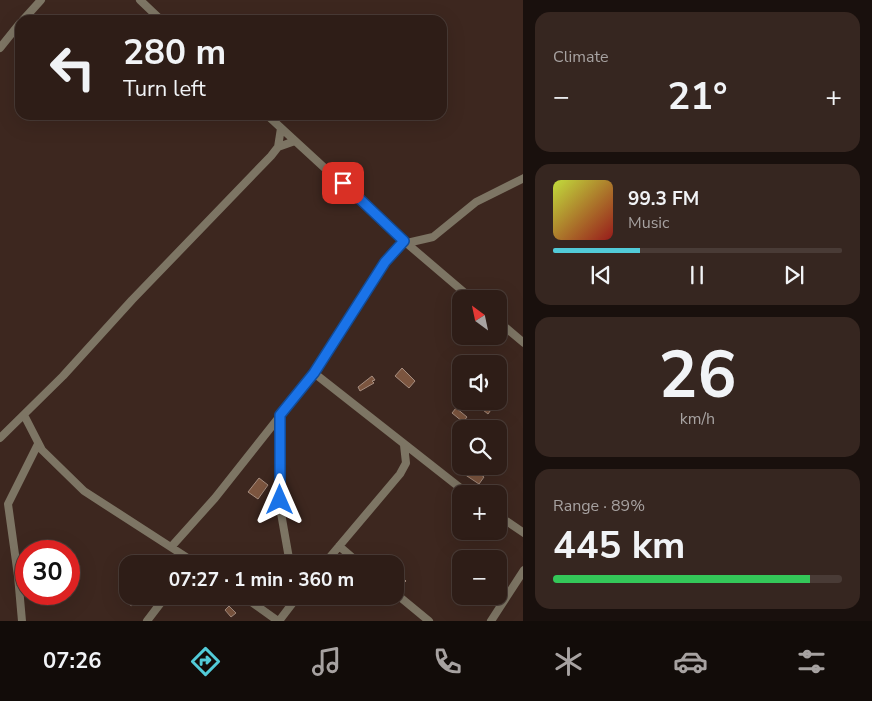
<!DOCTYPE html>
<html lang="en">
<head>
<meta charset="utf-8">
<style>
	body { margin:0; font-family:"Nunito Sans",sans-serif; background:#362620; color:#f1f3f6; height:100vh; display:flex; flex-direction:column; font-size:19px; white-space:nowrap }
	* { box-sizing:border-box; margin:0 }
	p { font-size:16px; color:#a7a2a1 }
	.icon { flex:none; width:28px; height:28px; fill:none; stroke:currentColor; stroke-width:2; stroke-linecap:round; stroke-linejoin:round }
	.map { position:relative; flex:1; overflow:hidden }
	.sheet { display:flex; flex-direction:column; gap:12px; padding:12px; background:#19100d; width:349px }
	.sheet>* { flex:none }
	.guide { position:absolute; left:15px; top:15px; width:432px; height:105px; border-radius:15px; box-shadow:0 5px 20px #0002,0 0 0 1px #493b36; background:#2e1d17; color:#f1f3f6; overflow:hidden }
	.needle { width:32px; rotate:327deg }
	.controls { position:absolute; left:452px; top:290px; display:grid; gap:10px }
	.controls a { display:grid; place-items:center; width:55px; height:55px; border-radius:10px; background:#2e1d17; box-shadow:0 5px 20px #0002,0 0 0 1px #493b36; font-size:25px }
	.speed { position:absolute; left:15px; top:540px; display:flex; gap:10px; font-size:25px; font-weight:700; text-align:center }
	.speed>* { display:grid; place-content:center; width:65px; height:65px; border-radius:50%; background:#2e1d17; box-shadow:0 5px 20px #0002,0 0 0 1px #493b36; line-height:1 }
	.speed .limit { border:8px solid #d22; background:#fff; color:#111 }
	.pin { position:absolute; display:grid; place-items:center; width:42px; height:42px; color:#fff; margin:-21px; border-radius:10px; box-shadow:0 2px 8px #0006 }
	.me { position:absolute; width:55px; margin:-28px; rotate:0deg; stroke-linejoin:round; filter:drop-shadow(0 0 4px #0008) }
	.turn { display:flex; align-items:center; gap:18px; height:105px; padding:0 25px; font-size:22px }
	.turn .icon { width:65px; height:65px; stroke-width:2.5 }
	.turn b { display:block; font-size:35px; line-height:42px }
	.big { font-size:38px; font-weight:700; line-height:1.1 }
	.sheet .widget { flex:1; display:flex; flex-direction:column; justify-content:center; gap:8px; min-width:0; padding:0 18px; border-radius:15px; background:#362620 }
	.sheet .dial { align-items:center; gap:0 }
	.dial b { font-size:65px; line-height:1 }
	.song { display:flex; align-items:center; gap:15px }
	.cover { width:60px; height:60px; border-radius:8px; background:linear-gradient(135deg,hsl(70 70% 55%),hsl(0 70% 35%)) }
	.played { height:5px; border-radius:2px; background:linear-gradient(90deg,#52cbd8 30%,#493b36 30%) }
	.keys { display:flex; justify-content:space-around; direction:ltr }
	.heat { display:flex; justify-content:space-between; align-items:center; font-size:28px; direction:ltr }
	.charge { height:8px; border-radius:4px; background:linear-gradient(90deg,#34c759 89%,#493b36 0) }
	.trip { position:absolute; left:119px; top:555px; width:285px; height:50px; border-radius:15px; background:#2e1d17; box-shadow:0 5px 20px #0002,0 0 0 1px #493b36; font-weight:700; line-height:50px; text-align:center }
	.tabs { display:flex; height:80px; justify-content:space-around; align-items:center; background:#120c09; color:#a7a2a1 }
	.tabs .icon { width:35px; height:35px }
	.tabs .current { color:#52cbd8 }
	.tabs b { font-size:22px; color:#f1f3f6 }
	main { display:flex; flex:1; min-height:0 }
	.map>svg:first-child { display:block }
</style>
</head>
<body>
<main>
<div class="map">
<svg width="524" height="621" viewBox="0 0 524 621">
	<rect width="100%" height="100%" fill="#3d271f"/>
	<path fill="#7c553f" stroke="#a68d7f" d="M402,368L415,381L409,388L395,376Z
		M372,376L375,380L372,381L374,383L360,391L358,387Z
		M490,401L495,404L488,414L483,410Z
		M456,408L467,417L463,422L452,413Z
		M469,466L484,477L479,484L464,474Z
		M259,478L268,485L258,499L248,492Z
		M395,570L406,581L400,586L395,585Z
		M128,596H137L139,599L131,606L125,598Z
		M229,606L236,613L231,617L225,610Z"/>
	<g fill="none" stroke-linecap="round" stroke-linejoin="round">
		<path stroke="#7d7564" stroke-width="8" d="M140,0L161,20
			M23,20L41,0
			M0,48L20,23
			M267,115L404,241L472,299
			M278,147L295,141
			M407,243L433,237L476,202L524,178
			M499,322L524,343
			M314,373L468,494
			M24,415L42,450L84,491L197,564
			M280,415L281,513L290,564
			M0,438L63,376L132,300L271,156L278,147L281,128
			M499,516L524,533
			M172,546L215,498L314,373L385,262L404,241
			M339,546L360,564
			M324,564L400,474L406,463L404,445
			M395,593L429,621
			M243,596L278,621
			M22,621L18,576L8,504L38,444
			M147,621L166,596
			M279,621L298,596
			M491,621L524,570"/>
	</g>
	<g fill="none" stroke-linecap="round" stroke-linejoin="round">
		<g stroke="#114b97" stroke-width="12">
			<path id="route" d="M280,500V415L314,373L385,262L404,241L343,183"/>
		</g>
		<use href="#route" stroke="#1a73e8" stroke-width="9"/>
	</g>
</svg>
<div class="controls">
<a><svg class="needle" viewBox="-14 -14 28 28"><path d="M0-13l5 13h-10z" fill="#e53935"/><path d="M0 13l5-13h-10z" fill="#a7a2a1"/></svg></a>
<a><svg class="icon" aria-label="sound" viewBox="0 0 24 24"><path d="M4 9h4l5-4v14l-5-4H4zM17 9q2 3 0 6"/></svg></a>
<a><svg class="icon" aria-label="search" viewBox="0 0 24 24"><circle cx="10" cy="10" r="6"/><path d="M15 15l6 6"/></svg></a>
<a>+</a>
<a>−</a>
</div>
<div class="speed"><div class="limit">30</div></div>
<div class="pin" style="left:343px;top:183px;background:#d93025"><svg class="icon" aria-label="arrive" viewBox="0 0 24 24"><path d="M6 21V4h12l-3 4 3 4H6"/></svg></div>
<svg class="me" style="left:280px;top:500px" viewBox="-20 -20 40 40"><path d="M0-17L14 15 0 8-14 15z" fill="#1a73e8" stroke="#fff" stroke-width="4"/></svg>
<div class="trip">07:27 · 1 min · 360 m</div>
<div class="guide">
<div class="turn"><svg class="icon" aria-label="left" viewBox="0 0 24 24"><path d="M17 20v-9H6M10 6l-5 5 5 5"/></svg><div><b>280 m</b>Turn left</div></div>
</div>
</div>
<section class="sheet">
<div class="widget"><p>Climate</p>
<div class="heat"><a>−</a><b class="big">21°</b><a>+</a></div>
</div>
<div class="widget">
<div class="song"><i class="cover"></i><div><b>99.3 FM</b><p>Music</p></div></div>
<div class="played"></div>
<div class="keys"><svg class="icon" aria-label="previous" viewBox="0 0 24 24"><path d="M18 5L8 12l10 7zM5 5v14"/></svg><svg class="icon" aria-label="pause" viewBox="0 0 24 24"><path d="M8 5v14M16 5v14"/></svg><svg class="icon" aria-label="next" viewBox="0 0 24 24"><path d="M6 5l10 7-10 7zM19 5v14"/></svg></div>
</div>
<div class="widget dial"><b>26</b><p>km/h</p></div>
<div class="widget"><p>Range · 89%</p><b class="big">445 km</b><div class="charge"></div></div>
</section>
</main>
<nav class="tabs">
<b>07:26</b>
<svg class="icon current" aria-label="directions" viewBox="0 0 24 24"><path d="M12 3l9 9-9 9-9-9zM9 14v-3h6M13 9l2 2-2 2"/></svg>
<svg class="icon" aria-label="music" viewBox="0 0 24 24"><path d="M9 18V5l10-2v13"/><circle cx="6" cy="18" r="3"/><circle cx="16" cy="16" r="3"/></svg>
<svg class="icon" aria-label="phone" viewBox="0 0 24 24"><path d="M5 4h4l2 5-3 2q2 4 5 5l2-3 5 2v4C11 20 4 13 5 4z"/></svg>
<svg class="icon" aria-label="climate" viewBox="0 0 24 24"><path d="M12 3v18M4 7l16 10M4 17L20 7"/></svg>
<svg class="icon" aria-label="car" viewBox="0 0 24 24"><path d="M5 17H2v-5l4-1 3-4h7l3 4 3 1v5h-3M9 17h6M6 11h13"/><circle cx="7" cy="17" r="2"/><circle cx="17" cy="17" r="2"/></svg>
<svg class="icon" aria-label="filters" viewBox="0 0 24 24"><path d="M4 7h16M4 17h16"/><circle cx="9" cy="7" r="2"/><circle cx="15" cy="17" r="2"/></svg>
</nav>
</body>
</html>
